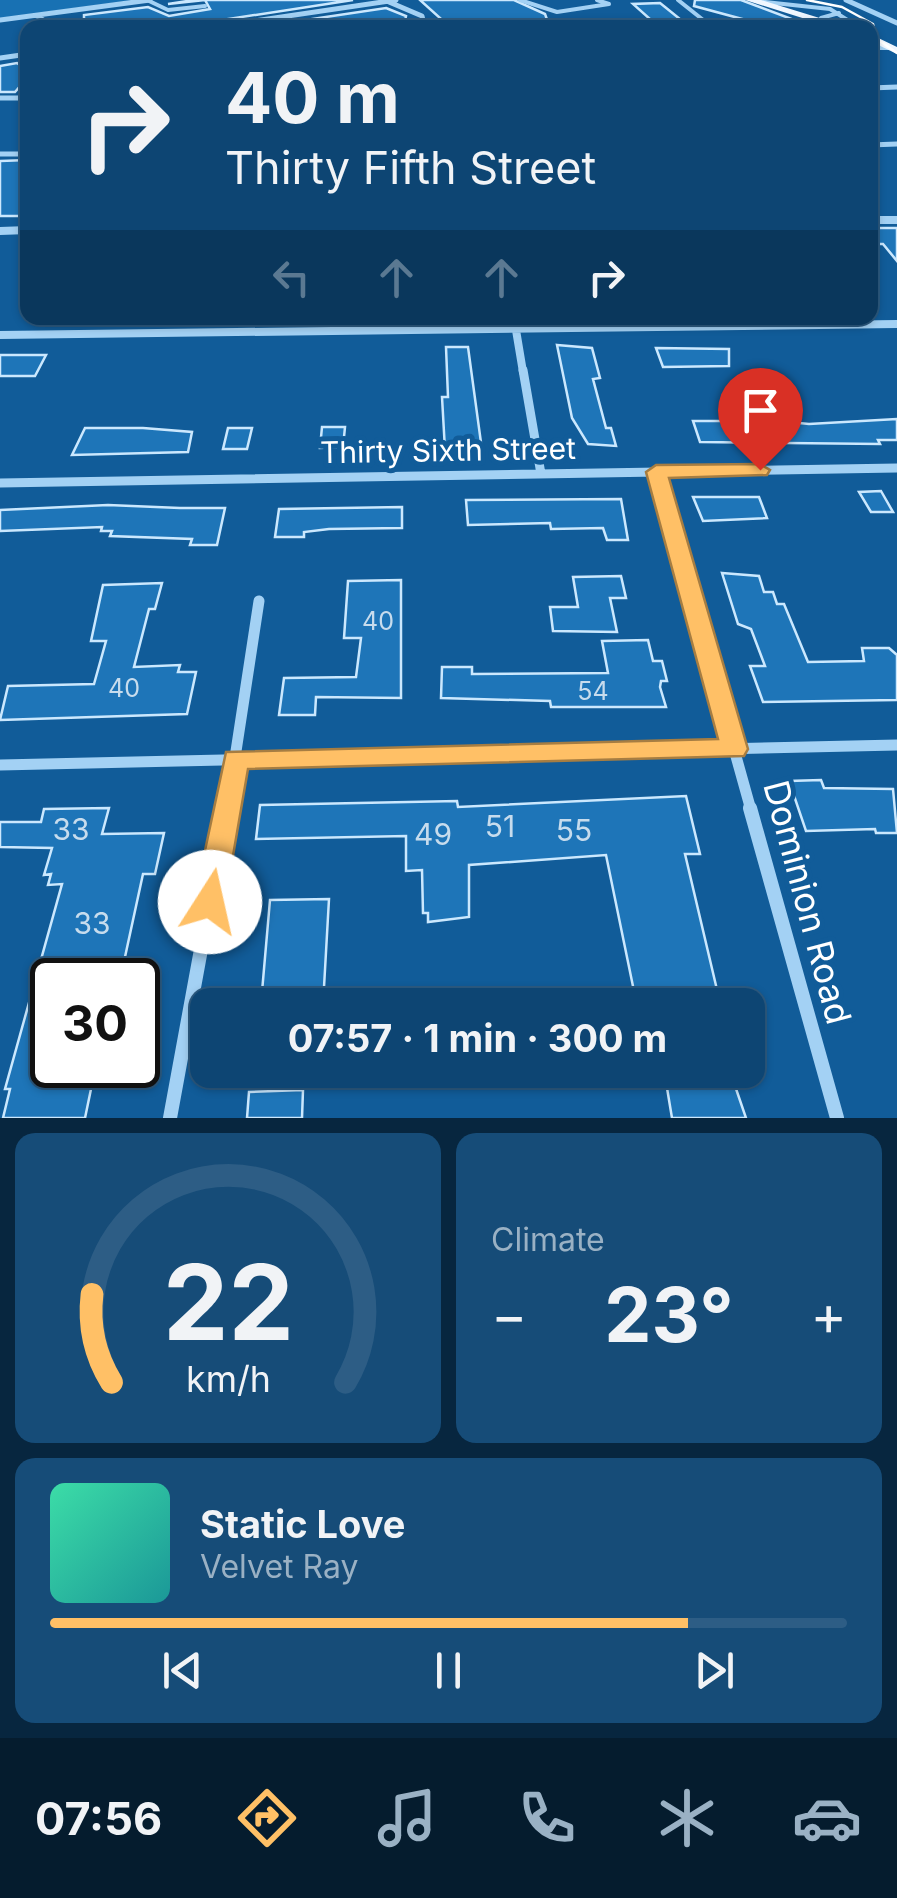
<!DOCTYPE html>
<html lang="en">
<head>
<meta charset="utf-8">
<style>
	body { margin:0; font-family:Inter,sans-serif; background:#164c78; color:#f1f3f6; height:100vh; display:flex; flex-direction:column; font-size:38px; white-space:nowrap }
	* { box-sizing:border-box; margin:0 }
	p { font-size:32px; color:#9ab1c4 }
	.icon { flex:none; width:55px; height:55px; fill:none; stroke:currentColor; stroke-width:2; stroke-linecap:round; stroke-linejoin:round }
	.map { position:relative; height:1118px; overflow:hidden }
	.sheet { display:flex; flex-direction:column; gap:15px; padding:15px; background:#07263f; flex:1 }
	.sheet>* { flex:none }
	.banner { position:absolute; left:20px; top:20px; width:858px; height:305px; border-radius:20px; box-shadow:0 2px 8px #0004,0 0 0 2px #2d5d85; background:#0d4573; color:#f1f3f6; overflow:hidden }
	.speed { position:absolute; left:30px; top:958px; display:flex; gap:20px; font-size:50px; font-weight:700; text-align:center }
	.speed>* { display:grid; place-content:center; width:130px; height:130px; border-radius:50%; background:#0d4573; box-shadow:0 2px 8px #0004,0 0 0 2px #2d5d85; line-height:1 }
	.speed .limit { border:5px solid #111; border-radius:15px; background:#fff; color:#111 }
	.pin { position:absolute; display:grid; place-items:center; width:85px; height:85px; color:#fff; margin:-102px -42px; border-radius:50% 50% 50% 0; rotate:-45deg; box-shadow:0 0 10px #0007 }
	.pin .icon { rotate:45deg }
	.me { position:absolute; width:110px; margin:-55px; rotate:10deg; stroke-linejoin:round; filter:drop-shadow(0 0 8px #0008) }
	.turn { display:flex; align-items:center; gap:35px; height:210px; padding:0 40px; font-size:45px }
	.turn .icon { width:130px; height:130px; stroke-width:2.5 }
	.turn b { display:block; font-size:70px; line-height:85px }
	.lanes { display:flex; align-items:center; height:95px; padding:0 40px; background:#0003; justify-content:center; gap:50px; direction:ltr }
	.lanes .off { opacity:.35 }
	.big { font-size:75px; font-weight:700; line-height:1.1 }
	.sheet .card { flex:1; display:flex; flex-direction:column; justify-content:center; gap:15px; min-width:0; padding:0 35px; border-radius:20px; background:#164c78 }
	.sheet .dial { align-items:center; gap:0 }
	.dial svg { height:260px; overflow:visible; fill:none; stroke:#2d5d85; stroke-width:7; stroke-linecap:round; text-anchor:middle }
	.dial text { fill:#f1f3f6; stroke:none }
	.song { display:flex; align-items:center; gap:30px }
	.cover { width:120px; height:120px; border-radius:15px; background:linear-gradient(135deg,hsl(160 70% 55%),hsl(180 70% 35%)) }
	.played { height:10px; border-radius:5px; background:linear-gradient(90deg,#ffc066 80%,#2d5d85 80%) }
	.keys { display:flex; justify-content:space-around; direction:ltr }
	.heat { display:flex; justify-content:space-between; align-items:center; font-size:55px; direction:ltr }
	.sheet .tiles { flex:1; display:grid; gap:15px; grid-template-columns:1fr 1fr }
	.card:last-child { grid-column:span 2 }
	.trip { position:absolute; left:190px; top:988px; width:575px; height:100px; border-radius:20px; background:#0d4573; box-shadow:0 2px 8px #0004,0 0 0 2px #2d5d85; font-weight:700; line-height:100px; text-align:center }
	.dock { display:flex; height:160px; justify-content:space-around; align-items:center; background:#051c2e; color:#9ab1c4 }
	.dock .icon { width:70px; height:70px }
	.dock .current { color:#ffc066 }
	.dock b { font-size:45px; color:#f1f3f6 }
	.map>svg:first-child { display:block }
</style>
</head>
<body>
<div class="map">
<svg width="897" height="1118" viewBox="0 0 897 1118">
	<rect width="100%" height="100%" fill="#115c99"/>
	<path fill="#1871b3" d="M0,0H132L0,18Z"/>
	<path fill="#1e75b8" stroke="#cbe8fe" stroke-width="2.5" d="M194,0H353L170,28H84V15L148,7L169,16L210,9L205,0L168,4Z
		M420,0H514L545,14L550,28H451Z
		M695,0H741L789,18L768,26L694,6Z
		M660,3L665,7L691,28H660L633,4Z
		M386,8L406,16L404,28L272,25Z
		M17,63L28,71V77L15,92H0V66Z
		M28,160V216H0V161Z
		M870,228H897V261L883,244H870Z
		M557,345L592,348L600,378L593,379L606,428H611L616,446L588,444L572,418Z
		M446,347H468L482,450H445L442,397H448Z
		M656,348L729,349V366L663,367Z
		M0,355H46L35,376H0Z
		M738,417L809,424L897,419V440H878L880,444L700,442L693,421H739Z
		M322,427H345L343,447L320,448Z
		M85,428H143L192,432L188,452L72,455Z
		M228,428H252L247,449H223Z
		M881,491L893,512H871L859,492Z
		M693,497H759L767,518L703,521Z
		M621,499L628,540H607L603,528L551,529L550,523L468,525L466,500Z
		M108,505L180,508H225L217,545H190L192,539L110,536L112,531H101L102,527L0,531V510Z
		M402,507V528L329,529L304,532V537H275L279,509Z
		M722,573L759,576L764,592H773L777,604H784L808,662L864,661L862,648H889L897,655V700L763,702L750,666H765L751,629L738,624Z
		M621,576L626,598H610L617,632L553,631L550,607H578L573,577Z
		M401,580V698L316,697L315,715H279L284,678L356,677L361,638H344L348,581Z
		M162,583L155,609H149L134,667L180,665L178,672H196L187,714L0,720L8,686L94,684L106,641H91L103,585Z
		M648,640L653,661H662L667,681H661L660,687L666,707H551L550,701L441,698L442,667H472V674L608,673L602,641Z
		M821,780L824,788L893,789L897,833H876L875,829L806,831L789,781Z
		M686,796L700,854H685L718,994L635,996L606,855L469,865V917L428,922V913H423L422,870L406,871V836L256,839L260,805L457,801L458,807Z
		M109,808L102,834L164,833L155,874H143L120,980H52V1065H96L85,1118H3L10,1089H5L62,884L48,885L51,874L44,875L52,848L0,847V822H41L44,809Z
		M329,899L323,1005H286L287,991L262,992L270,900Z
		M733,1080L746,1118H672L666,1082Z
		M303,1090L302,1118H247L249,1092Z"/>
	<g fill="none" stroke-linecap="round" stroke-linejoin="round">
		<path stroke="#a3d1f4" stroke-width="4" d="M147,0L168,10L205,6
			M520,0L557,12L609,4L597,0
			M678,0L712,27
			M756,1L830,9L860,28
			M821,18L839,13
			M870,48H892"/>
		<path stroke="#a3d1f4" stroke-width="5" d="M846,0L897,23
			M389,2L422,16L425,28
			M37,16L56,28
			M0,20L150,0
			M207,28L396,0
			M0,58L28,54
			M870,88L897,87
			M0,98H28
			M870,145L897,144
			M0,154H28"/>
		<path stroke="#a3d1f4" stroke-width="8" d="M870,220H897
			M0,231L28,230
			M514,318L523,372
			M0,335L897,324"/>
		<path stroke="#a3d1f4" stroke-width="9" d="M523,370L541,474
			M656,472L682,566
			M0,483L897,468"/>
		<path stroke="#a3d1f4" stroke-width="11" d="M682,563L751,810
			M0,765L897,745
			M227,810L259,601"/>
		<path stroke="#a3d1f4" stroke-width="14" d="M750,808L837,1118
			M170,1118L227,808"/>
		<path fill="#f0f7ff" fill-rule="evenodd" d="M745,0H761L852,28H834Z
			M870,34L897,47V54L870,41Z"/>
		<path stroke="#fff" stroke-width="2.5" d="M807,0L842,7L873,24L877,39L897,53"/>
	</g>
	<path fill="#ffc066" stroke="#a67d42" stroke-width="2.5" d="M760,464L770,470L767,475L669,478L748,749L744,756L248,769L225,902L221,911L210,915L198,911L194,902L226,752L718,739L646,472L656,465Z"/>
	<g text-anchor="middle" dominant-baseline="central" stroke-width="10" stroke-linejoin="round" paint-order="stroke">
		<g font-size="25" fill="#c7dced">
			<text x="378" y="621">40</text>
			<text x="124" y="688">40</text>
			<text x="593" y="691">54</text>
		</g>
		<g font-size="30" fill="#fff" stroke="#115c99">
			<text transform="translate(448 450) rotate(-1)">Thirty Sixth Street</text>
		</g>
		<g font-size="30" fill="#c7dced">
			<text x="500" y="826">51</text>
			<text x="71" y="829">33</text>
			<text x="574" y="830">55</text>
			<text x="433" y="834">49</text>
			<text x="92" y="923">33</text>
		</g>
		<g font-size="35" fill="#fff" stroke="#115c99">
			<text transform="translate(808 902) rotate(75)">Dominion Road</text>
		</g>
	</g>
</svg>
<div class="speed"><div class="limit">30</div></div>
<div class="pin" style="left:760px;top:470px;background:#d93025"><svg class="icon" aria-label="arrive" viewBox="0 0 24 24"><path d="M6 21V4h12l-3 4 3 4H6"/></svg></div>
<svg class="me" style="left:210px;top:902px" viewBox="-20 -20 40 40"><circle r="19" fill="#fff"/><path d="M0-13L10 11 0 6-10 11z" fill="#ffc066"/></svg>
<div class="trip">07:57 · 1 min · 300 m</div>
<div class="banner">
<div class="turn"><svg class="icon" aria-label="right" viewBox="0 0 24 24"><path d="M7 20v-9h11M14 6l5 5-5 5"/></svg><div><b>40 m</b>Thirty Fifth Street</div></div>
<div class="lanes"><svg class="icon off" aria-label="left" viewBox="0 0 24 24"><path d="M17 20v-9H6M10 6l-5 5 5 5"/></svg><svg class="icon off" aria-label="ahead" viewBox="0 0 24 24"><path d="M12 20V5M6 11l6-6 6 6"/></svg><svg class="icon off" aria-label="ahead" viewBox="0 0 24 24"><path d="M12 20V5M6 11l6-6 6 6"/></svg><svg class="icon" aria-label="right" viewBox="0 0 24 24"><path d="M7 20v-9h11M14 6l5 5-5 5"/></svg></div>
</div>
</div>
<section class="sheet">
<div class="tiles">
<div class="card dial"><svg viewBox="0 0 100 80">
<path d="M14 69A42 42 0 1 1 86 69"/>
<path d="M14 69A42 42 0 0 1 8 42" stroke="#ffc066"/>
<text x="50" y="56" font-size="32" font-weight="700">22</text>
<text x="50" y="72" font-size="11">km/h</text>
</svg></div>
<div class="card"><p>Climate</p>
<div class="heat"><a>−</a><b class="big">23°</b><a>+</a></div>
</div>
<div class="card">
<div class="song"><i class="cover"></i><div><b>Static Love</b><p>Velvet Ray</p></div></div>
<div class="played"></div>
<div class="keys"><svg class="icon" aria-label="previous" viewBox="0 0 24 24"><path d="M18 5L8 12l10 7zM5 5v14"/></svg><svg class="icon" aria-label="pause" viewBox="0 0 24 24"><path d="M8 5v14M16 5v14"/></svg><svg class="icon" aria-label="next" viewBox="0 0 24 24"><path d="M6 5l10 7-10 7zM19 5v14"/></svg></div>
</div>
</div>
</section>
<nav class="dock">
<b>07:56</b>
<svg class="icon current" aria-label="directions" viewBox="0 0 24 24"><path d="M12 3l9 9-9 9-9-9zM9 14v-3h6M13 9l2 2-2 2"/></svg>
<svg class="icon" aria-label="music" viewBox="0 0 24 24"><path d="M9 18V5l10-2v13"/><circle cx="6" cy="18" r="3"/><circle cx="16" cy="16" r="3"/></svg>
<svg class="icon" aria-label="phone" viewBox="0 0 24 24"><path d="M5 4h4l2 5-3 2q2 4 5 5l2-3 5 2v4C11 20 4 13 5 4z"/></svg>
<svg class="icon" aria-label="climate" viewBox="0 0 24 24"><path d="M12 3v18M4 7l16 10M4 17L20 7"/></svg>
<svg class="icon" aria-label="car" viewBox="0 0 24 24"><path d="M5 17H2v-5l4-1 3-4h7l3 4 3 1v5h-3M9 17h6M6 11h13"/><circle cx="7" cy="17" r="2"/><circle cx="17" cy="17" r="2"/></svg>
</nav>
</body>
</html>
